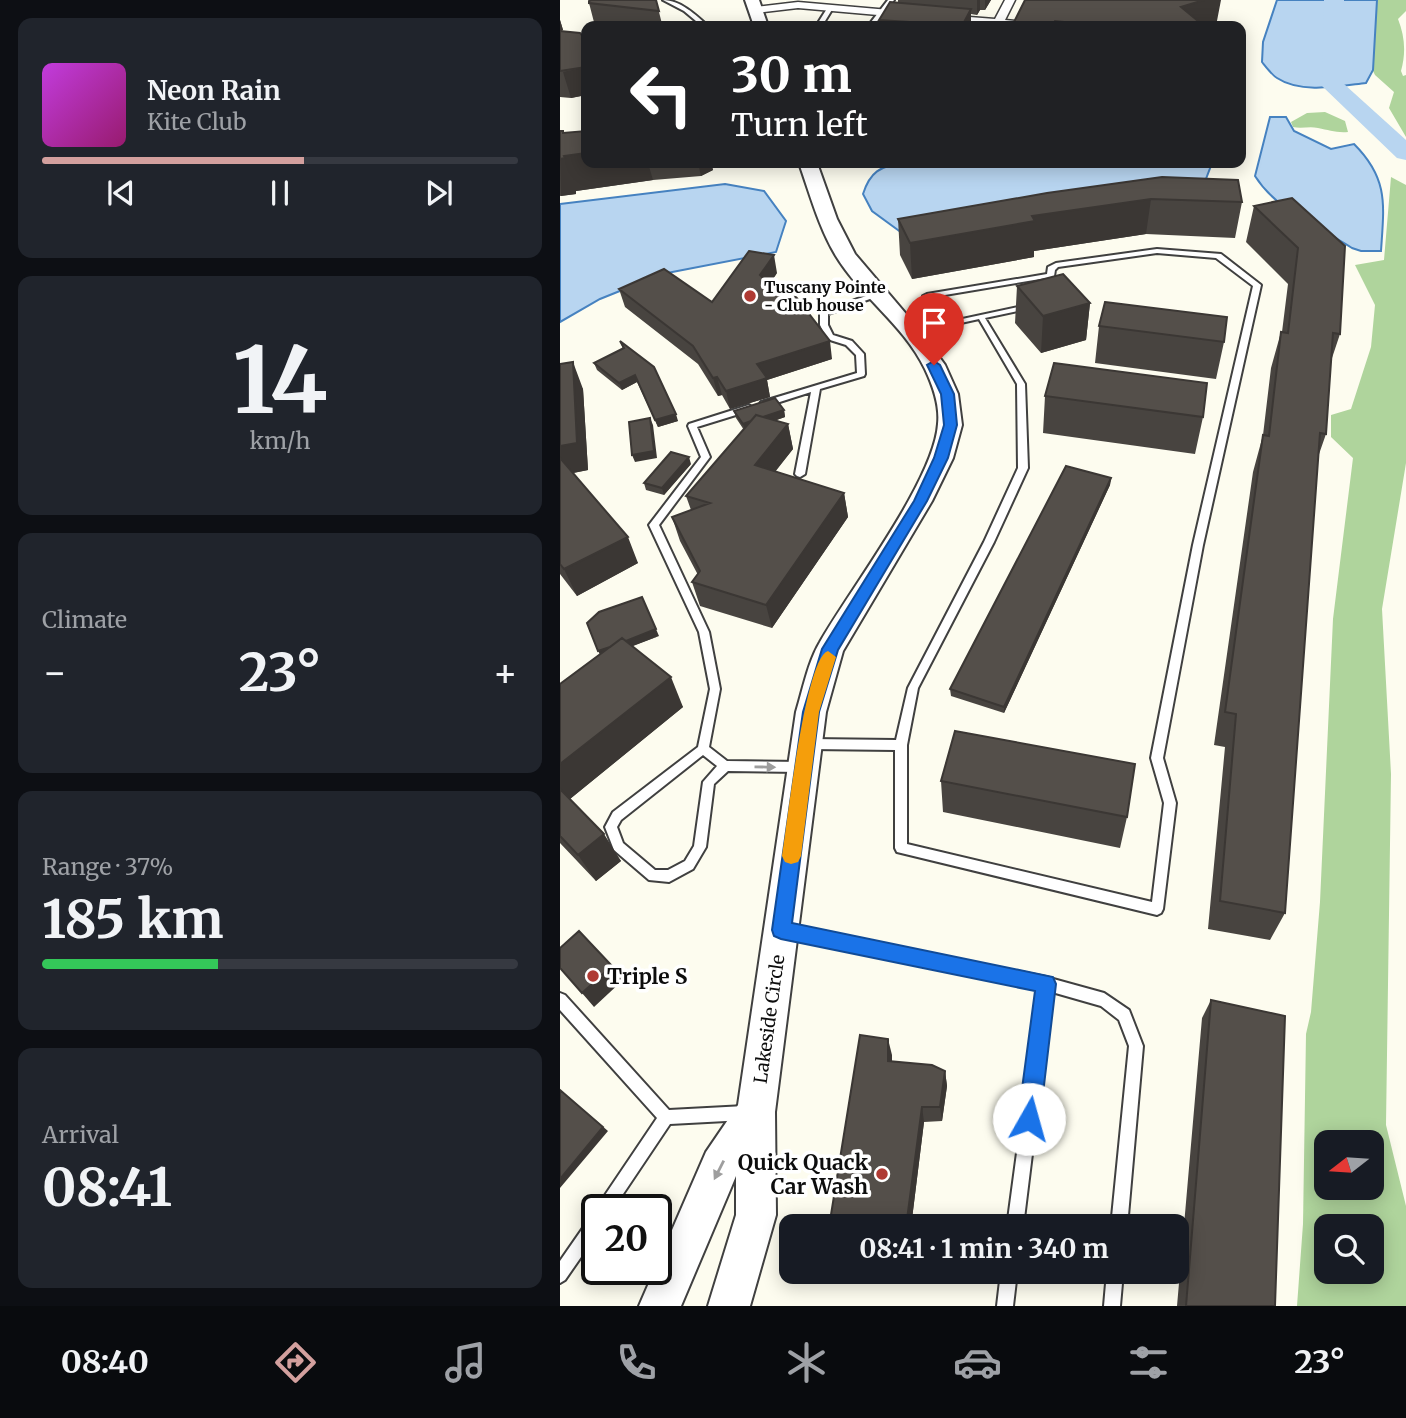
<!DOCTYPE html>
<html lang="en">
<head>
<meta charset="utf-8">
<style>
	body { margin:0; font-family:Merriweather,serif; background:#20242c; color:#f1f3f6; height:100vh; display:flex; flex-direction:column; font-size:26px; white-space:nowrap }
	* { box-sizing:border-box; margin:0 }
	p { font-size:23px; color:#9ea1a6 }
	.icon { flex:none; width:38px; height:38px; fill:none; stroke:currentColor; stroke-width:2; stroke-linecap:round; stroke-linejoin:round }
	.map { position:relative; flex:1; overflow:hidden }
	.sheet { display:flex; flex-direction:column; gap:18px; padding:18px; background:#0d0f14; width:560px }
	.sheet>* { flex:none }
	.guide { position:absolute; left:21px; top:21px; width:665px; height:147px; border-radius:14px; box-shadow:0 4px 18px #0003; background:#202124; color:#fff; overflow:hidden }
	.needle { width:46px; rotate:253deg }
	.controls { position:absolute; left:754px; top:1130px; display:grid; gap:14px }
	.controls a { display:grid; place-items:center; width:70px; height:70px; border-radius:14px; background:#171b24; box-shadow:0 4px 18px #0003; font-size:35px }
	.speed { position:absolute; left:21px; top:1194px; display:flex; gap:14px; font-size:35px; font-weight:700; text-align:center }
	.speed>* { display:grid; place-content:center; width:91px; height:91px; border-radius:50%; background:#171b24; box-shadow:0 4px 18px #0003; line-height:1 }
	.speed .limit { border:4px solid #111; border-radius:10px; background:#fff; color:#111 }
	.pin { position:absolute; display:grid; place-items:center; width:60px; height:60px; color:#fff; margin:-72px -30px; border-radius:50% 50% 50% 0; rotate:-45deg; box-shadow:0 0 7px #0007 }
	.pin .icon { rotate:45deg }
	.me { position:absolute; width:77px; margin:-38px; rotate:7deg; stroke-linejoin:round; filter:drop-shadow(0 0 5px #0008) }
	.turn { display:flex; align-items:center; gap:24px; height:147px; padding:0 35px; font-size:32px }
	.turn .icon { width:91px; height:91px; stroke-width:2.5 }
	.turn b { display:block; font-size:49px; line-height:60px }
	.big { font-size:52px; font-weight:700; line-height:1.1 }
	.sheet .card { flex:1; display:flex; flex-direction:column; justify-content:center; gap:10px; min-width:0; padding:0 24px; border-radius:14px; background:#20242c }
	.sheet .dial { align-items:center; gap:0 }
	.dial b { font-size:91px; line-height:1 }
	.song { display:flex; align-items:center; gap:21px }
	.cover { width:84px; height:84px; border-radius:10px; background:linear-gradient(135deg,hsl(290 70% 55%),hsl(320 70% 35%)) }
	.played { height:7px; border-radius:4px; background:linear-gradient(90deg,#d3a09e 55%,#363941 55%) }
	.keys { display:flex; justify-content:space-around; direction:ltr }
	.heat { display:flex; justify-content:space-between; align-items:center; font-size:38px; direction:ltr }
	.charge { height:10px; border-radius:5px; background:linear-gradient(90deg,#34c759 37%,#363941 0) }
	.trip { position:absolute; left:219px; top:1214px; width:410px; height:70px; border-radius:14px; background:#171b24; box-shadow:0 4px 18px #0003; font-weight:700; line-height:70px; text-align:center }
	.menu { display:flex; height:112px; justify-content:space-around; align-items:center; background:#090b0e; color:#9ea1a6 }
	.menu .icon { width:49px; height:49px }
	.menu .selected { color:#d3a09e }
	.menu b { font-size:32px; color:#f1f3f6 }
	main { display:flex; flex:1; min-height:0 }
	.map>svg:first-child { display:block }
</style>
</head>
<body>
<main>
<section class="sheet">
<div class="card">
<div class="song"><i class="cover"></i><div><b>Neon Rain</b><p>Kite Club</p></div></div>
<div class="played"></div>
<div class="keys"><svg class="icon" aria-label="previous" viewBox="0 0 24 24"><path d="M18 5L8 12l10 7zM5 5v14"/></svg><svg class="icon" aria-label="pause" viewBox="0 0 24 24"><path d="M8 5v14M16 5v14"/></svg><svg class="icon" aria-label="next" viewBox="0 0 24 24"><path d="M6 5l10 7-10 7zM19 5v14"/></svg></div>
</div>
<div class="card dial"><b>14</b><p>km/h</p></div>
<div class="card"><p>Climate</p>
<div class="heat"><a>−</a><b class="big">23°</b><a>+</a></div>
</div>
<div class="card"><p>Range · 37%</p><b class="big">185 km</b><div class="charge"></div></div>
<div class="card"><p>Arrival</p><b class="big">08:41</b></div>
</section>
<div class="map">
<svg width="846" height="1306" viewBox="0 0 846 1306">
	<rect width="100%" height="100%" fill="#fdfcef"/>
	<path fill="#afd49c" fill-rule="evenodd" d="M809,0H846V11L838,19C845,37 846,53 841,71L843,76L846,75V137L829,108L834,92L815,75L807,59Z
		M765,112L785,121L788,132C776,133 769,130 758,128C749,126 742,129 733,127L731,122L747,113Z
		M831,177L846,185V463L822,609L831,774L826,1125L846,1206V1306H737L743,1224L746,1034L751,1012L760,902L773,619L793,458L771,437V415L791,409L811,347L815,305L795,265L824,260ZM766,1143H812V1188H766ZM766,1227H812V1272H766Z"/>
	<path fill="#b8d5f0" stroke="#4682c0" stroke-width="2" d="M717,0H817L813,70L806,83C780,86 741,94 717,78C712,75 706,67 702,62L703,42Z
		M710,117H726L734,131L771,149L794,144C829,179 824,205 821,251H801L792,248C758,226 717,211 695,176Z
		M343,163H652L644,184L342,233L312,211L303,194C310,172 320,166 343,163Z
		M165,184L204,191L226,221L216,252L102,274L40,299L0,322V204Z"/>
	<g fill="none" stroke-linecap="round" stroke-linejoin="round">
		<path fill="#b8d5f0" fill-rule="evenodd" d="M764,0H784V84L846,140V160L837,158L762,86Z"/>
		<g stroke="#404040" stroke-width="4">
			<path id="service" d="M103,0C120,0 136,15 148,26H142L124,11Z
				M328,0H334L314,26H308Z
				M268,7L273,8L262,26H256Z
				M597,249L661,254L701,285L643,545L603,758L616,803L603,909L601,913L597,915L337,852L335,848V750L250,749L246,747L244,744L246,741L250,739L336,740L348,688L424,542L458,468L457,384L419,319L351,334L347,332L351,330L472,304V308L425,318L465,384L468,468L434,542L358,688L347,745V844L592,902L604,803L591,758L633,545L693,286L656,258L597,253L498,267L495,270L492,289L488,291L484,289L486,278L367,298L363,296L367,294L487,274L488,267L496,263Z
				M314,293L321,295L268,314V325L273,335L292,341L304,354L305,374L304,376L260,389L245,474L240,477L237,476L235,474L251,392L204,407L200,404L201,402L297,373L296,355L286,345L267,339L260,325V313Z
				M189,405L193,408L192,410L137,427L150,457L99,525L149,632L160,689L149,747L167,761L241,762L245,764L247,767L245,770L241,772L168,771L154,784L146,847L133,869L109,882L89,880L54,850L45,827L53,812L138,747L150,689L139,632L89,525L141,457L128,426L129,424ZM143,755L157,766L143,782L134,846L125,861L108,870H95L63,843L57,827L61,820Z
				M225,925L486,977L544,993L569,1010L583,1046L567,1227H551L569,1046L559,1020L541,1006L492,992L463,1227H447L479,989L225,937L220,935L219,931L220,927Z
				M0,993L5,995L109,1110L185,1106L190,1108L192,1113L190,1118L185,1120L110,1124L53,1209L37,1210L39,1204L97,1118L0,1010Z
				M37,1213V1234L5,1280L0,1283V1261L32,1215Z
				M441,1272H457L453,1306H437Z
				M547,1272H563L560,1306H544Z"/>
		</g>
		<g stroke="#404040" stroke-width="3">
			<path id="minor" d="M445,0H455L445,20L479,23L484,26H432L384,21L379,18L384,15L435,19Z
				M238,2L352,12L357,15L352,18L238,8L195,13L190,10L195,7Z"/>
		</g>
		<g stroke="#404040" stroke-width="4">
			<path id="tertiary" d="M185,0H199L208,26H194Z
				M239,163H257L277,219L295,254L358,328L385,365L398,394L402,425L393,458L372,501L283,651L266,712L215,1112L216,1215L190,1306H148L176,1215V1176L121,1306H79L146,1152L178,1105L236,712C243,689 248,662 260,642C290,589 374,481 378,424C380,405 373,386 365,369C344,325 301,297 276,256C259,228 250,194 239,163Z"/>
		</g>
		<use href="#service" fill="#fff" fill-rule="evenodd"/>
		<use href="#minor" fill="#fff" fill-rule="evenodd"/>
		<use href="#tertiary" fill="#fff" fill-rule="evenodd"/>
	</g>
	<path fill="#484440" d="M96,0L102,24L105,26H35L29,3Z
		M338,0H431L425,10H420L417,15L411,14V26H319V20L338,2Z
		M465,0L656,26H452Z
		M0,20L3,30L1,31L26,41V95L11,98L0,97Z
		M0,131H3L26,163H151L153,170L141,176L93,180L16,191V194L0,196Z
		M487,193L682,202L675,238L586,234L474,251V257L352,279L340,255L338,219Z
		M732,198L780,334L771,361L766,434L758,457L725,913L710,940L648,929L665,747L654,745L693,472L703,435L711,368L721,332H722L728,284L686,242L694,206Z
		M217,273L209,285L272,359L207,380L210,397L170,409L162,395L158,396L138,364L65,307L59,289L152,302Z
		M457,286L530,303L526,340L481,353L455,323Z
		M539,326L664,342L656,379L535,363Z
		M60,341L118,421L98,427L77,382L62,390L37,370L34,363L63,349Z
		M0,364L23,389L28,470L13,473L78,563L17,596L0,574Z
		M485,396L643,417L635,454L483,433Z
		M224,410L225,417L214,421L228,424L233,449L215,471L284,493L288,517L212,628L140,606L132,582L138,575L120,541L112,517L131,510L126,496L184,430L176,418L174,411Z
		M131,464L104,495L86,490L84,483Z
		M551,478L550,485L444,713L391,696L390,689Z
		M99,636L72,646L123,707L10,799L61,861L36,881L0,843V684L40,654Z
		M381,781L567,817L560,848L383,812Z
		M651,1000L715,1306H617L642,1018Z
		M332,1055V1061L385,1071L387,1086L382,1121L364,1122L351,1227H269Z
		M276,1272H294L293,1281Z"/>
	<path fill="#3b3734" d="M417,0H420V10L417,15Z
		M425,0H431L425,10Z
		M644,0H661L656,26H619L621,7Z
		M411,9V26H402Z
		M0,20L3,30L0,31Z
		M26,67V95L11,98L3,72Z
		M3,131L11,155L26,153V163H88L93,180L16,191V194L1,196L0,159L4,156Z
		M138,163H151L153,170L141,176Z
		M591,199L586,234L474,251V257L352,279L350,243L472,216Z
		M214,255L217,273L203,293L200,275Z
		M530,303L526,340L481,353L483,316Z
		M270,341L272,359L207,380L210,397L170,409L166,391L197,364Z
		M13,362L23,389L28,470L3,475L0,468V446Z
		M75,375L77,382L62,390L59,383Z
		M157,377L162,395L158,396L153,378Z
		M224,410L225,417L185,431L183,424Z
		M116,414L118,421L98,427L95,420Z
		M90,418L93,425L97,458L75,462L72,455Z
		M228,424L233,449L201,490L195,465Z
		M129,457L131,464L104,495L102,488Z
		M551,478L550,485L444,713V707Z
		M284,493L288,517L212,628L206,605Z
		M68,537L78,563L17,596L4,569Z
		M96,629L99,636L42,658L38,651Z
		M111,677L123,707L5,803L0,796V764Z
		M44,834L61,861L36,881L18,855Z
		M52,966L63,980L34,1007L22,993Z
		M328,1039L332,1055V1077L328,1061Z
		M385,1071L387,1086L382,1121L380,1107Z
		M0,1090L48,1131L0,1188Z
		M362,1107L364,1122L351,1227H346Z
		M287,1272H294L293,1281L286,1273Z"/>
	<path fill="#544f4a" stroke="#3b3734" stroke-width="2" d="M31,0H96L99,11L29,3V1Z
		M465,0H644L621,7L644,26H543L495,21L493,26H452Z
		M330,2L411,9L402,26H361L363,23L319,20Z
		M105,24V26H92Z
		M0,31L20,33L26,41V67L0,71Z
		M0,131H3V133L26,131V153L4,156L5,158L0,159Z
		M602,177L678,180L682,202L591,199L472,216L475,221L350,243L338,219L487,193Z
		M732,198L785,246L780,334L773,333L766,434L760,433L725,913L660,901L676,714L665,712L703,435L709,436L721,332L728,333L738,248L694,206Z
		M189,251L214,255L200,275L218,294L236,297L270,341L197,364L207,378L166,391L157,377L153,378L133,346L59,289L104,269L152,302Z
		M503,274L530,303L483,316L457,286Z
		M545,302L667,317L664,342L539,326Z
		M60,341L94,367L116,414L95,420L75,375L59,383L34,363L64,348Z
		M13,362L17,443L0,446V364Z
		M494,363L647,383L643,417L485,396Z
		M215,398L224,410L203,417L196,415L191,421L183,424L174,411Z
		M196,415L228,424L195,465L284,493L206,605L132,582L140,571L112,517L150,503L126,496Z
		M90,418L94,451L72,455L69,422Z
		M111,452L129,457L102,488L84,483Z
		M0,458L68,537L4,569L0,564Z
		M506,466L551,478L444,707L390,689Z
		M82,597L96,629L66,641L62,638L50,647L38,651L27,623L39,612Z
		M62,638L111,677L0,764V684Z
		M395,731L575,764L567,817L381,781Z
		M0,789L44,834L18,855L0,836Z
		M19,931L52,966L22,993L0,968V948Z
		M651,1000L725,1016L715,1306H626Z
		M300,1035L328,1039V1061L372,1065L385,1071L380,1107H362L346,1227H269Z
		M0,1090L43,1127L0,1179Z"/>
	<defs><path id="oneway-solid" d="M-6-.8H1V-3.2L6.5 0L1 3.2V.8H-6Z" transform="scale(1.75)"/></defs>
	<g fill="#9e9e9e">
		<use href="#oneway-solid" transform="translate(205 767) rotate(1)"/>
		<use href="#oneway-solid" transform="translate(159 1170) rotate(117)"/>
	</g>
	<path fill="#1a73e8" stroke="#114b97" stroke-width="2" d="M374,361L380,365L394,394L397,425L388,458L367,501L278,650L259,712L232,923L493,977L496,984L480,1119L477,1126L469,1130L461,1126L458,1119L475,991L221,939L214,936L212,930L243,712L262,649L354,501L374,458L384,425L381,394L367,365Z"/>
	<path fill="#f59e0b" d="M268,651L276,657L259,712L241,856L238,862L231,864L225,862L222,856C227,826 245,658 268,651Z"/>
	<g fill="#af3a33" stroke="#fff" stroke-width="2.5">
		<circle cx="190" cy="296" r="7"/>
		<circle cx="33" cy="976" r="7"/>
		<circle cx="322" cy="1174" r="7"/>
	</g>
	<g text-anchor="middle" dominant-baseline="central" stroke-width="7" stroke-linejoin="round" paint-order="stroke">
		<g font-size="16" font-weight="bold" fill="#0d0d0d" stroke="#fff" text-anchor="start">
			<text x="204" y="287">Tuscany Pointe<tspan x="204" dy="18">- Club house</tspan></text>
		</g>
		<g font-size="18" fill="#0d0d0d" stroke="#fff">
			<text transform="translate(209 1019) rotate(-82)">Lakeside Circle</text>
		</g>
		<g font-size="21" font-weight="bold" fill="#0d0d0d" stroke="#fff" text-anchor="start">
			<text x="47" y="976">Triple S</text>
			<text x="308" y="1162" text-anchor="end">Quick Quack<tspan x="308" dy="24">Car Wash</tspan></text>
		</g>
	</g>
</svg>
<div class="controls">
<a><svg class="needle" viewBox="-14 -14 28 28"><path d="M0-13l5 13h-10z" fill="#e53935"/><path d="M0 13l5-13h-10z" fill="#9ea1a6"/></svg></a>
<a><svg class="icon" aria-label="search" viewBox="0 0 24 24"><circle cx="10" cy="10" r="6"/><path d="M15 15l6 6"/></svg></a>
</div>
<div class="speed"><div class="limit">20</div></div>
<div class="pin" style="left:374px;top:365px;background:#d93025"><svg class="icon" aria-label="arrive" viewBox="0 0 24 24"><path d="M6 21V4h12l-3 4 3 4H6"/></svg></div>
<svg class="me" style="left:469px;top:1119px" viewBox="-20 -20 40 40"><circle r="19" fill="#fff"/><path d="M0-13L10 11 0 6-10 11z" fill="#1a73e8"/></svg>
<div class="trip">08:41 · 1 min · 340 m</div>
<div class="guide">
<div class="turn"><svg class="icon" aria-label="left" viewBox="0 0 24 24"><path d="M17 20v-9H6M10 6l-5 5 5 5"/></svg><div><b>30 m</b>Turn left</div></div>
</div>
</div>
</main>
<nav class="menu">
<b>08:40</b>
<svg class="icon selected" aria-label="directions" viewBox="0 0 24 24"><path d="M12 3l9 9-9 9-9-9zM9 14v-3h6M13 9l2 2-2 2"/></svg>
<svg class="icon" aria-label="music" viewBox="0 0 24 24"><path d="M9 18V5l10-2v13"/><circle cx="6" cy="18" r="3"/><circle cx="16" cy="16" r="3"/></svg>
<svg class="icon" aria-label="phone" viewBox="0 0 24 24"><path d="M5 4h4l2 5-3 2q2 4 5 5l2-3 5 2v4C11 20 4 13 5 4z"/></svg>
<svg class="icon" aria-label="climate" viewBox="0 0 24 24"><path d="M12 3v18M4 7l16 10M4 17L20 7"/></svg>
<svg class="icon" aria-label="car" viewBox="0 0 24 24"><path d="M5 17H2v-5l4-1 3-4h7l3 4 3 1v5h-3M9 17h6M6 11h13"/><circle cx="7" cy="17" r="2"/><circle cx="17" cy="17" r="2"/></svg>
<svg class="icon" aria-label="filters" viewBox="0 0 24 24"><path d="M4 7h16M4 17h16"/><circle cx="9" cy="7" r="2"/><circle cx="15" cy="17" r="2"/></svg>
<b>23°</b>
</nav>
</body>
</html>
